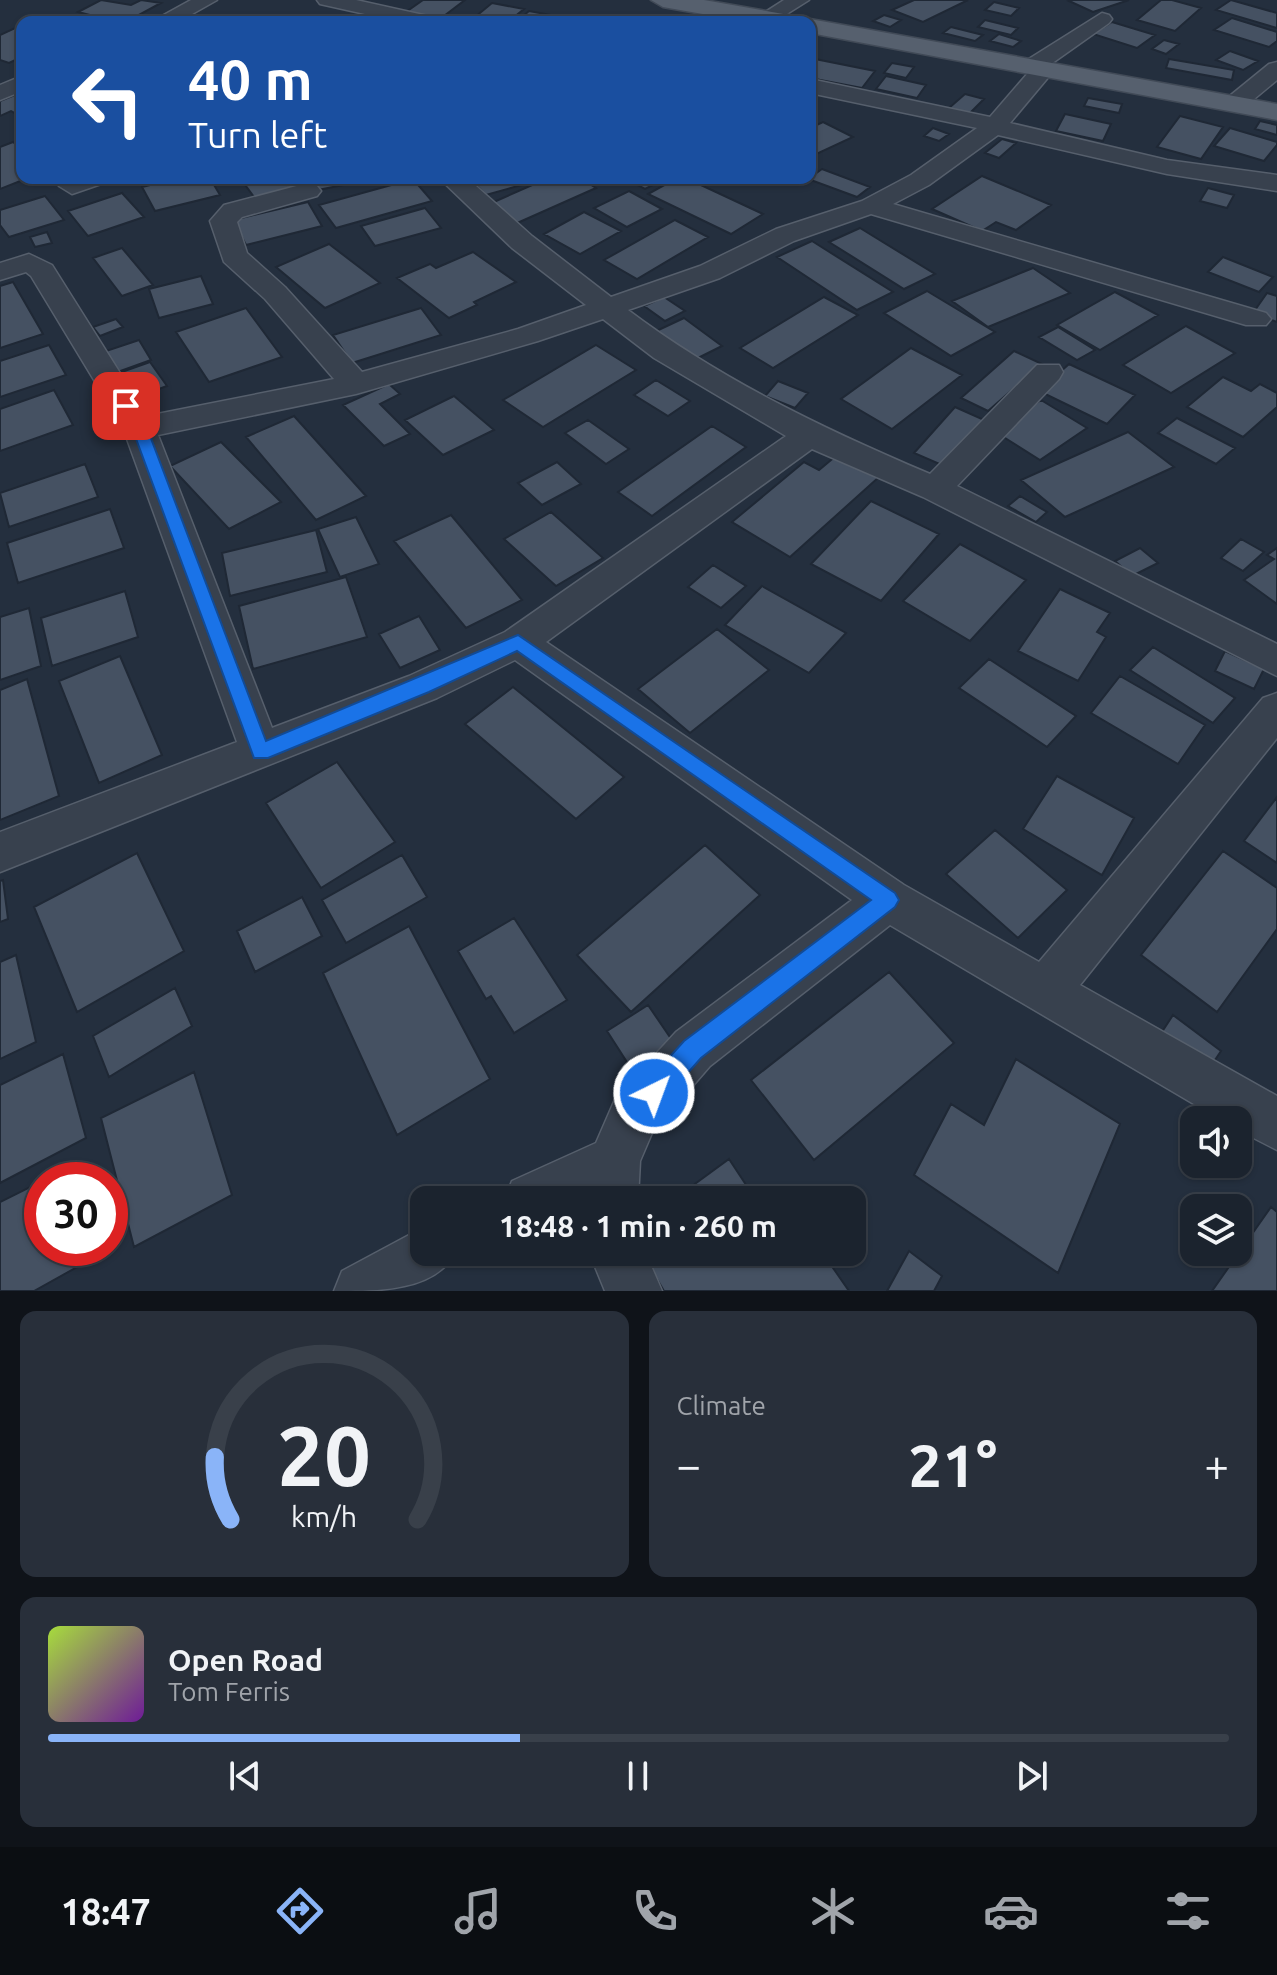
<!DOCTYPE html>
<html lang="en">
<head>
<meta charset="utf-8">
<style>
	body { margin:0; font-family:Ubuntu,sans-serif; background:#282f3a; color:#f1f3f6; height:100vh; display:flex; flex-direction:column; font-size:30px; white-space:nowrap }
	* { box-sizing:border-box; margin:0 }
	p { font-size:26px; color:#a0a4aa }
	.icon { flex:none; width:44px; height:44px; fill:none; stroke:currentColor; stroke-width:2; stroke-linecap:round; stroke-linejoin:round }
	.map { position:relative; height:1291px; overflow:hidden }
	.side { display:flex; flex-direction:column; gap:20px; padding:20px; background:#0f1319; flex:1 }
	.side>* { flex:none }
	.hud { position:absolute; left:16px; top:16px; width:800px; height:168px; border-radius:16px; box-shadow:0 2px 6px #0004,0 0 0 2px #39404a; background:#1a4fa0; color:#fff; overflow:hidden }
	.fabs { position:absolute; left:1180px; top:1106px; display:grid; gap:16px }
	.fabs a { display:grid; place-items:center; width:72px; height:72px; border-radius:16px; background:#1b232e; box-shadow:0 2px 6px #0004,0 0 0 2px #39404a; font-size:40px }
	.speed { position:absolute; left:24px; top:1162px; display:flex; gap:16px; font-size:40px; font-weight:700; text-align:center }
	.speed>* { display:grid; place-content:center; width:104px; height:104px; border-radius:50%; background:#1b232e; box-shadow:0 2px 6px #0004,0 0 0 2px #39404a; line-height:1 }
	.speed .limit { border:12px solid #d22; background:#fff; color:#111 }
	.pin { position:absolute; display:grid; place-items:center; width:68px; height:68px; color:#fff; margin:-34px; border-radius:16px; box-shadow:0 4px 12px #0006 }
	.me { position:absolute; width:88px; margin:-44px; rotate:42deg; stroke-linejoin:round; filter:drop-shadow(0 0 6px #0008) }
	.turn { display:flex; align-items:center; gap:28px; height:168px; padding:0 40px; font-size:36px }
	.turn .icon { width:104px; height:104px; stroke-width:2.5 }
	.turn b { display:block; font-size:56px; line-height:68px }
	.big { font-size:60px; font-weight:600; line-height:1.1 }
	.side .card { flex:1; display:flex; flex-direction:column; justify-content:center; gap:12px; min-width:0; padding:0 28px; border-radius:16px; background:#282f3a }
	.side .dial { align-items:center; gap:0 }
	.dial svg { height:208px; overflow:visible; fill:none; stroke:#39404a; stroke-width:7; stroke-linecap:round; text-anchor:middle }
	.dial text { fill:#f1f3f6; stroke:none }
	.song { display:flex; align-items:center; gap:24px }
	.cover { width:96px; height:96px; border-radius:12px; background:linear-gradient(135deg,hsl(80 70% 55%),hsl(280 70% 35%)) }
	.played { height:8px; border-radius:4px; background:linear-gradient(90deg,#8ab4f8 40%,#39404a 40%) }
	.keys { display:flex; justify-content:space-around; direction:ltr }
	.heat { display:flex; justify-content:space-between; align-items:center; font-size:44px; direction:ltr }
	.side .tiles { flex:1; display:grid; gap:20px; grid-template-columns:1fr 1fr }
	.card:last-child { grid-column:span 2 }
	.trip { position:absolute; left:410px; top:1186px; width:456px; height:80px; border-radius:16px; background:#1b232e; box-shadow:0 2px 6px #0004,0 0 0 2px #39404a; font-weight:600; line-height:80px; text-align:center }
	.tabs { display:flex; height:128px; justify-content:space-around; align-items:center; background:#0b0e12; color:#a0a4aa }
	.tabs .icon { width:56px; height:56px }
	.tabs .selected { color:#8ab4f8 }
	.tabs b { font-size:36px; color:#f1f3f6 }
	.map>svg:first-child { display:block }
</style>
</head>
<body>
<div class="map">
<svg width="1277" height="1291" viewBox="0 0 1277 1291">
	<rect width="100%" height="100%" fill="#242f3e"/>
	<path fill="#455162" stroke="#1f2835" stroke-width="2" d="M101,0L131,5L141,0L161,3L126,22H88L98,17L78,12Z
		M423,0H465L440,19L406,12Z
		M914,0H968L923,22L892,10Z
		M1073,0H1129L1093,12L1069,1Z
		M1161,0H1172L1201,8L1175,31L1137,20Z
		M1231,0L1277,13V28L1216,10Z
		M994,2L1019,8L1011,16L985,10Z
		M492,3L524,9L508,22H469Z
		M529,11L567,18L562,22H516Z
		M884,15L901,20L890,27L873,21Z
		M1232,18L1277,32V41L1269,47L1214,30Z
		M985,20L1018,28L1011,35L978,27Z
		M1112,22L1155,35L1137,48L1093,34Z
		M951,27L983,35L975,41L943,33Z
		M15,28L22,31V57L9,63L0,60V35Z
		M999,34L1021,41L1013,47L990,41Z
		M1164,40L1179,44L1166,54L1152,49Z
		M1230,51L1258,61L1243,70L1216,60Z
		M810,58L875,71L862,88L810,78Z
		M1169,59L1234,70L1232,80L1166,68Z
		M892,63L914,67L906,78L884,73Z
		M886,76L926,85L917,98L876,89Z
		M22,92V117L11,111L0,116V101Z
		M965,94L984,99L969,114L949,108Z
		M1088,98L1122,104L1119,113L1084,106Z
		M1065,114L1111,124L1103,141L1056,131Z
		M1180,116L1223,127L1201,159L1157,147Z
		M1260,121L1277,125V135L1255,129Z
		M823,122L853,137L810,157V128Z
		M933,128L949,134L939,141L924,136Z
		M1230,128L1277,142V145L1264,161L1214,146Z
		M1002,139L1016,143L999,158L985,153Z
		M13,142L22,149V178H28L0,189V147Z
		M822,169L870,187L857,197L808,179Z
		M982,176L1051,205L1016,230L996,222L982,231L932,209Z
		M179,178H210L220,195L155,211L142,187Z
		M259,178H293L301,189L257,201L243,182Z
		M313,178H378L318,190Z
		M469,178H519L525,184L486,195Z
		M548,178H580L596,188L515,224L487,205Z
		M624,178H667L645,189Z
		M677,178H686L763,214L731,234L648,194Z
		M413,179L432,201L336,228L319,205Z
		M1208,188L1234,195L1227,208L1200,201Z
		M629,191L662,209L627,227L594,208Z
		M122,193L144,217L88,236L68,211Z
		M45,196L64,220L9,237L0,225V210Z
		M308,202L322,226L246,245L233,220Z
		M425,208L441,228L375,246L361,226Z
		M584,212L621,231L580,254L544,234Z
		M675,220L708,237L637,279L604,260Z
		M860,228L935,274L904,289L829,242Z
		M47,232L52,243L35,247L30,237Z
		M812,241L893,292L857,310L777,257Z
		M329,244L380,283L325,308L276,267Z
		M122,248L153,285L122,296L93,258Z
		M473,252L516,282L474,302L477,305L449,318L397,278L430,264L436,268Z
		M1223,257L1273,277L1259,292L1208,272Z
		M1033,268L1070,293L988,327L952,301Z
		M201,276L213,304L159,318L149,289Z
		M13,282L43,334L0,348V286Z
		M927,291L995,332L951,356L884,313Z
		M1115,292L1158,315L1100,350L1057,325Z
		M1267,293L1277,296V322L1253,313Z
		M664,297L685,311L665,321L644,306Z
		M824,297L858,315L773,368L740,348Z
		M246,308L282,357L209,382L176,332Z
		M421,308L441,335L352,363L333,335Z
		M684,318L722,346L690,362L652,333Z
		M116,319L123,327L100,336L93,327Z
		M1186,326L1235,353L1171,393L1123,365Z
		M1058,327L1095,350L1077,360L1039,337Z
		M139,340L151,360L115,373L103,352Z
		M49,345L66,375L0,397V361Z
		M596,345L636,370L543,427L503,400Z
		M911,348L962,375L892,429L841,399Z
		M1014,351L1042,364L988,411L961,398Z
		M150,362L167,386L132,399L116,374Z
		M1069,364L1135,395L1107,424L1039,391Z
		M1223,377L1251,391L1260,384L1277,393V407L1243,437L1187,407Z
		M656,380L690,401L668,416L634,395Z
		M778,381L808,393L795,408L765,396Z
		M389,384L400,394L380,404L410,434L384,446L343,405Z
		M54,390L73,425L0,451V409Z
		M454,396L494,430L443,455L405,420Z
		M1041,400L1087,428L1040,460L994,431Z
		M955,407L991,423L951,469L914,453Z
		M294,416L366,496L316,520L246,437Z
		M1177,418L1235,448L1216,464L1158,433Z
		M588,420L629,449L606,464L565,433Z
		M712,426L746,447L652,516L618,492Z
		M1128,432L1174,467L1065,517L1021,480Z
		M221,442L281,502L229,529L170,466Z
		M837,455L879,477L790,557L732,522L804,462L819,470Z
		M557,462L581,484L542,505L518,483Z
		M85,464L98,497L9,527L0,493Z
		M1020,496L1047,512L1036,522L1008,506Z
		M871,501L939,534L881,601L811,564Z
		M110,509L124,548L18,583L7,543Z
		M551,512L603,558L556,586L504,539Z
		M451,515L522,600L466,628L394,541Z
		M356,517L379,564L340,577L318,529Z
		M316,530L327,572L230,596L222,553Z
		M1241,539L1264,552L1243,571L1221,558Z
		M960,544L1026,580L970,641L903,601Z
		M1140,548L1158,563L1132,576L1115,561Z
		M1277,548V604L1244,580L1274,559L1267,555Z
		M713,565L746,586L721,608L688,587Z
		M346,577L367,637L253,669L239,606Z
		M762,586L846,633L809,673L725,625Z
		M1060,589L1110,613L1097,632L1106,637L1078,681L1018,651Z
		M125,591L138,637L52,666L41,618Z
		M29,608L41,666L0,680V617Z
		M419,616L440,650L400,668L379,634Z
		M717,629L769,670L690,733L638,689Z
		M1153,647L1235,698L1213,723L1130,670Z
		M1225,651L1264,669L1254,689L1215,671Z
		M120,656L162,755L99,783L59,681Z
		M989,659L1076,716L1047,747L959,688Z
		M1120,676L1205,725L1178,764L1091,713Z
		M27,679L59,796L0,820V690Z
		M513,687L624,777L576,819L465,724Z
		M337,762L395,842L321,888L266,803Z
		M1057,776L1134,818L1102,875L1023,829Z
		M1277,797V863L1244,841Z
		M995,830L1067,890L1018,938L946,874Z
		M705,845L760,895L631,1012L577,955Z
		M1223,851L1277,888V929L1217,1012L1141,955Z
		M137,853L184,951L77,1012L34,907Z
		M402,855L427,897L346,943L322,900Z
		M3,880L8,919L0,922V881Z
		M302,897L322,936L255,972L237,931Z
		M514,918L567,1000L514,1033L491,996L486,999L458,951Z
		M409,926L490,1079L397,1135L323,973Z
		M16,955L36,1042L0,1059V962Z
		M889,972L954,1043L814,1160L751,1080Z
		M175,988L192,1026L109,1077L93,1036Z
		M648,1005L676,1046L634,1073L607,1031Z
		M1173,1015L1221,1051L1203,1078L1156,1041Z
		M63,1054L86,1138L0,1183V1085Z
		M1016,1059L1120,1124L1058,1273L914,1175L951,1104L984,1125Z
		M194,1072L232,1195L134,1247L101,1118Z
		M729,1159L756,1200H673Z
		M75,1164L79,1180H43Z
		M42,1181V1248H95L97,1256L34,1291H0V1202Z
		M1271,1207L1277,1212V1291H1212Z
		M909,1251L942,1276L934,1291H887Z
		M641,1252H822L849,1291H664Z"/>
	<g fill="none" stroke-linecap="round" stroke-linejoin="round">
		<g stroke="#565f6c" stroke-width="3">
			<path id="minor" d="M191,0H217L178,22H151Z
				M317,0H356L437,18L440,22H401L320,4Z
				M784,0H809L774,22H758L756,18Z
				M1102,13L1109,15L1112,19L1109,23L1051,64L1054,69L1051,74L1010,123L1167,160L1277,175V191L1167,174L998,135L929,185L893,204L1266,313L1271,319L1266,325H1246L871,214L794,241L720,278L628,310C721,380 824,429 930,474L1037,365H1059L1063,372L1059,379L957,486L1277,644V676L923,497L812,449L546,642L904,885L1039,962L1263,698L1277,693V738L1080,985L1277,1096V1150L1238,1130V1120H1221L890,925L710,1066L652,1133L640,1161L638,1200H504L512,1181L596,1143L616,1097L676,1032L852,900L515,660L437,698L0,872V832L237,742L123,428L31,276L26,272L0,280V263L29,254L52,265L147,416L334,379L265,299L224,262L210,221L224,205L308,183L317,186L321,191L317,196L242,217L237,222L247,253L285,287L362,372L518,329L586,305L512,248L439,178H467L532,236L611,297L700,266L776,229L862,201L911,175L977,128L810,93V79L990,117L1028,73L1021,67L1024,62ZM603,319L654,358L786,436L505,632L409,676L272,728L158,435L356,394L538,341Z
				M1277,62V80L1242,109H1226L1222,104L1226,99L1269,64Z
				M22,76V91L0,100V85Z
				M71,178H108L104,183L72,194L59,186Z
				M424,1227V1252H456C435,1291 380,1291 334,1291L342,1271Z
				M589,1252H645L662,1291H605Z"/>
		</g>
		<g stroke="#414a57" stroke-width="3">
			<path id="major" d="M651,0H704L789,15L801,22L810,19L1277,104V120L810,33V22H748L663,7Z"/>
		</g>
		<use href="#minor" fill="#38414e" fill-rule="evenodd"/>
		<use href="#major" fill="#56606e" fill-rule="evenodd"/>
	</g>
	<path fill="#1a73e8" stroke="#114b97" stroke-width="2" d="M126,401L132,403L147,428L266,741L518,635L895,893L899,900L895,907L701,1058L662,1102L654,1105L645,1102L642,1093L645,1084L684,1041L871,900L517,651L429,692L268,758H254L132,428L119,406Z"/>
</svg>
<div class="fabs">
<a><svg class="icon" aria-label="sound" viewBox="0 0 24 24"><path d="M4 9h4l5-4v14l-5-4H4zM17 9q2 3 0 6"/></svg></a>
<a><svg class="icon" aria-label="layers" viewBox="0 0 24 24"><path d="M12 4l9 5-9 5-9-5zM3 14l9 5 9-5"/></svg></a>
</div>
<div class="speed"><div class="limit">30</div></div>
<div class="pin" style="left:126px;top:406px;background:#d93025"><svg class="icon" aria-label="arrive" viewBox="0 0 24 24"><path d="M6 21V4h12l-3 4 3 4H6"/></svg></div>
<svg class="me" style="left:654px;top:1093px" viewBox="-20 -20 40 40"><circle r="17" fill="#1a73e8" stroke="#fff" stroke-width="3"/><path d="M0-11L8 9 0 5-8 9z" fill="#fff"/></svg>
<div class="trip">18:48 · 1 min · 260 m</div>
<div class="hud">
<div class="turn"><svg class="icon" aria-label="left" viewBox="0 0 24 24"><path d="M17 20v-9H6M10 6l-5 5 5 5"/></svg><div><b>40 m</b>Turn left</div></div>
</div>
</div>
<section class="side">
<div class="tiles">
<div class="card dial"><svg viewBox="0 0 100 80">
<path d="M14 69A42 42 0 1 1 86 69"/>
<path d="M14 69A42 42 0 0 1 8 45" stroke="#8ab4f8"/>
<text x="50" y="56" font-size="32" font-weight="700">20</text>
<text x="50" y="72" font-size="11">km/h</text>
</svg></div>
<div class="card"><p>Climate</p>
<div class="heat"><a>−</a><b class="big">21°</b><a>+</a></div>
</div>
<div class="card">
<div class="song"><i class="cover"></i><div><b>Open Road</b><p>Tom Ferris</p></div></div>
<div class="played"></div>
<div class="keys"><svg class="icon" aria-label="previous" viewBox="0 0 24 24"><path d="M18 5L8 12l10 7zM5 5v14"/></svg><svg class="icon" aria-label="pause" viewBox="0 0 24 24"><path d="M8 5v14M16 5v14"/></svg><svg class="icon" aria-label="next" viewBox="0 0 24 24"><path d="M6 5l10 7-10 7zM19 5v14"/></svg></div>
</div>
</div>
</section>
<nav class="tabs">
<b>18:47</b>
<svg class="icon selected" aria-label="directions" viewBox="0 0 24 24"><path d="M12 3l9 9-9 9-9-9zM9 14v-3h6M13 9l2 2-2 2"/></svg>
<svg class="icon" aria-label="music" viewBox="0 0 24 24"><path d="M9 18V5l10-2v13"/><circle cx="6" cy="18" r="3"/><circle cx="16" cy="16" r="3"/></svg>
<svg class="icon" aria-label="phone" viewBox="0 0 24 24"><path d="M5 4h4l2 5-3 2q2 4 5 5l2-3 5 2v4C11 20 4 13 5 4z"/></svg>
<svg class="icon" aria-label="climate" viewBox="0 0 24 24"><path d="M12 3v18M4 7l16 10M4 17L20 7"/></svg>
<svg class="icon" aria-label="car" viewBox="0 0 24 24"><path d="M5 17H2v-5l4-1 3-4h7l3 4 3 1v5h-3M9 17h6M6 11h13"/><circle cx="7" cy="17" r="2"/><circle cx="17" cy="17" r="2"/></svg>
<svg class="icon" aria-label="filters" viewBox="0 0 24 24"><path d="M4 7h16M4 17h16"/><circle cx="9" cy="7" r="2"/><circle cx="15" cy="17" r="2"/></svg>
</nav>
</body>
</html>
